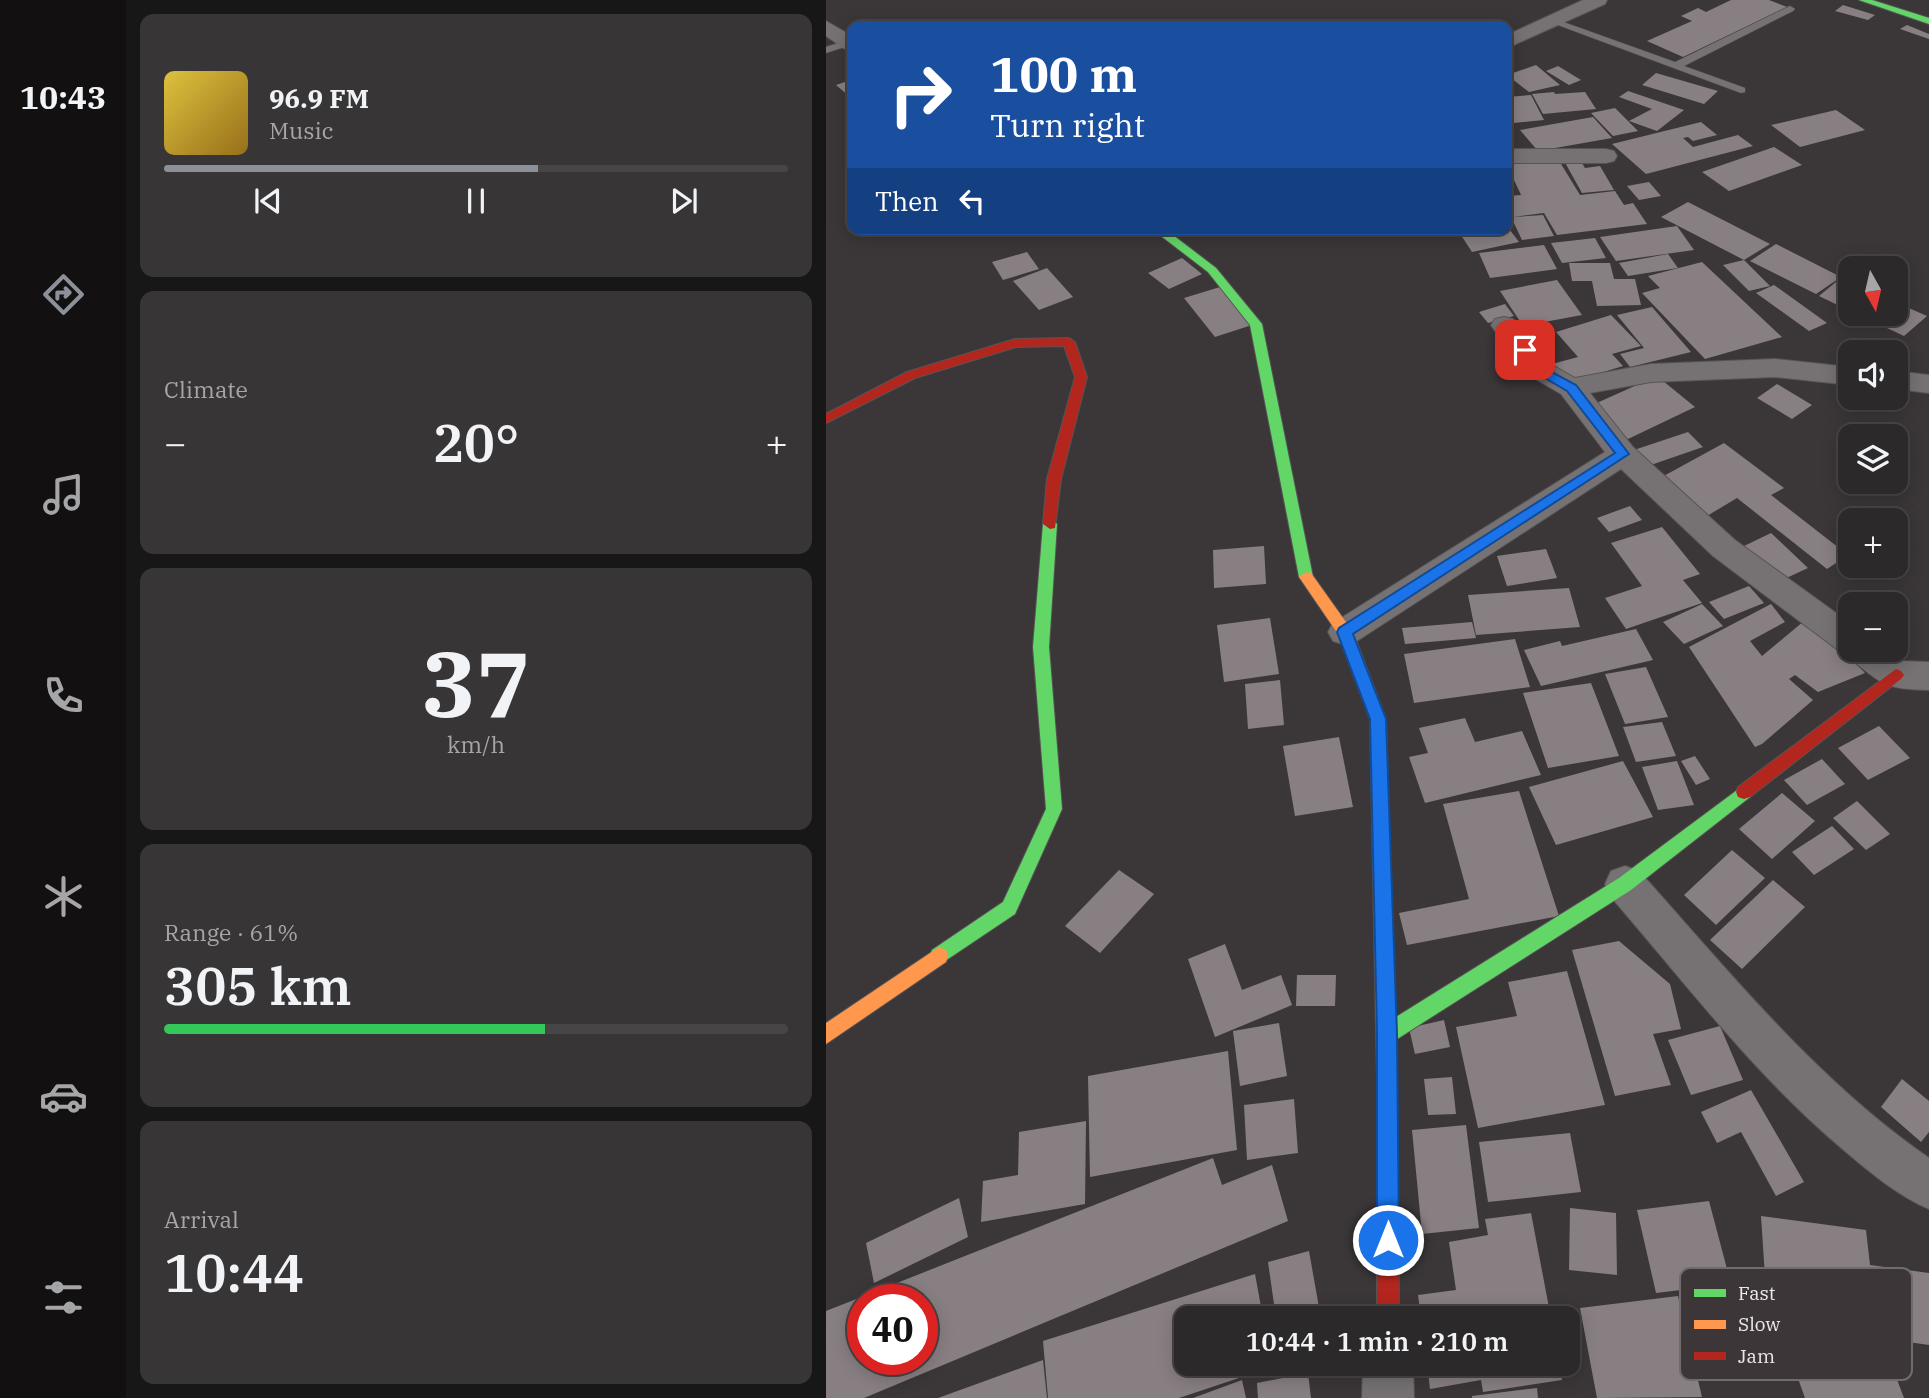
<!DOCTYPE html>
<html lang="en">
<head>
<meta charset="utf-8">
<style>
	body { margin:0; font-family:"IBM Plex Serif",serif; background:#383537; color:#f1f3f6; height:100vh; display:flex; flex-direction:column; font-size:26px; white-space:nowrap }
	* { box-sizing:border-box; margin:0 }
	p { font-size:23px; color:#a6a6a9 }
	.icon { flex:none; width:38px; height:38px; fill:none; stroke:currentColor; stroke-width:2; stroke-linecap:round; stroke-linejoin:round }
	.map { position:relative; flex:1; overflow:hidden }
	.drawer { display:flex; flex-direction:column; gap:14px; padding:14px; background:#181718; width:700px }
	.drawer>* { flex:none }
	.top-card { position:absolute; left:21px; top:21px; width:665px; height:214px; border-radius:14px; box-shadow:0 4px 18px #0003,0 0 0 2px #484547; background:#1a4fa0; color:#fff; overflow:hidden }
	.needle { width:46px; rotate:172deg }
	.tools { position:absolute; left:1012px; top:256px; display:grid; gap:14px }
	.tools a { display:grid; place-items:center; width:70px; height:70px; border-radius:14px; background:#2c292b; box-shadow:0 4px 18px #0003,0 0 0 2px #484547; font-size:35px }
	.speed { position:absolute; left:21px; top:1284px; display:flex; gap:14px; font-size:35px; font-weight:700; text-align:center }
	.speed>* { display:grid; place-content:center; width:91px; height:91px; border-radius:50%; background:#2c292b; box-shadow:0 4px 18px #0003,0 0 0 2px #484547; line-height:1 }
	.speed .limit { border:10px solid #d22; background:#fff; color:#111 }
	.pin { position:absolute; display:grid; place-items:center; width:60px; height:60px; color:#fff; margin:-30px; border-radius:14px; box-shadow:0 4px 10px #0006 }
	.me { position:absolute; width:77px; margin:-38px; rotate:0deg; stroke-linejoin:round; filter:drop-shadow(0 0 5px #0008) }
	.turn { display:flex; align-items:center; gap:24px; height:147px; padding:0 28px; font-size:32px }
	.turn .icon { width:91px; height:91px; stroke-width:2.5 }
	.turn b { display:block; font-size:49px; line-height:60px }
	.then { display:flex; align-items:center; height:66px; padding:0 28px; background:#0003; gap:14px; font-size:26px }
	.big { font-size:52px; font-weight:600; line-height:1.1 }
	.drawer .tile { flex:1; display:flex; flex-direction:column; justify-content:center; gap:10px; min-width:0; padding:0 24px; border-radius:14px; background:#383537 }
	.drawer .dial { align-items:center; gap:0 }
	.dial b { font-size:91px; line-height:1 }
	.song { display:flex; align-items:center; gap:21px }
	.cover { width:84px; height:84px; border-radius:10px; background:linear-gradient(135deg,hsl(50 70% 55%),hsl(40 70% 35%)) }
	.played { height:7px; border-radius:4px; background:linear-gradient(90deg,#8c9099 60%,#484547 60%) }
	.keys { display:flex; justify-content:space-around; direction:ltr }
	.heat { display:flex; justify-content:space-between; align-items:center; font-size:38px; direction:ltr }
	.charge { height:10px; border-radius:5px; background:linear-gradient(90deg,#34c759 61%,#484547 0) }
	.trip { position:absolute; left:348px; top:1306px; width:406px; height:70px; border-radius:14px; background:#2c292b; box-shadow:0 4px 18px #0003,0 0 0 2px #484547; font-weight:600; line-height:70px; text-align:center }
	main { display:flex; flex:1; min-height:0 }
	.tabs { display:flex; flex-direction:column; width:126px; justify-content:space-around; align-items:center; background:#121011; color:#a6a6a9 }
	.tabs .icon { width:49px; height:49px }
	.tabs .selected { color:#8c9099 }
	.tabs b { font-size:32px; color:#f1f3f6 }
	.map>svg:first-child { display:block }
</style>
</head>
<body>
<main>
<nav class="tabs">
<b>10:43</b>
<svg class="icon selected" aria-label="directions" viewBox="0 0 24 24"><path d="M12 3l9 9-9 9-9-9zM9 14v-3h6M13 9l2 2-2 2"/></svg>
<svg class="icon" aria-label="music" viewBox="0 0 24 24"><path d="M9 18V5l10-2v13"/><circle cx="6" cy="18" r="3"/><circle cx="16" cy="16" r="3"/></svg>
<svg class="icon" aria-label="phone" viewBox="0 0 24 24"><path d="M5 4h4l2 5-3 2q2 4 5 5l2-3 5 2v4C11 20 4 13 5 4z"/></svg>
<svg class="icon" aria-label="climate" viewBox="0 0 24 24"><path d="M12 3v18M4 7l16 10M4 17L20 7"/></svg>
<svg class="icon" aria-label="car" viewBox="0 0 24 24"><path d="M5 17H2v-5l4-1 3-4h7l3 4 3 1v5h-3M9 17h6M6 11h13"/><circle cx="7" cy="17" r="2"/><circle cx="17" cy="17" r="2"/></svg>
<svg class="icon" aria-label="filters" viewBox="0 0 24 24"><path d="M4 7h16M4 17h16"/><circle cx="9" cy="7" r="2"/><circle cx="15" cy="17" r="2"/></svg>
</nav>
<section class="drawer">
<div class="tile">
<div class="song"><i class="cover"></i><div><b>96.9 FM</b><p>Music</p></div></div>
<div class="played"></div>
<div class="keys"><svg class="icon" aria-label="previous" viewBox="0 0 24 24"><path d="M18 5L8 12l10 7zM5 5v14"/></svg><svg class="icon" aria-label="pause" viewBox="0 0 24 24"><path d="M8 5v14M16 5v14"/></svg><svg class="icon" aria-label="next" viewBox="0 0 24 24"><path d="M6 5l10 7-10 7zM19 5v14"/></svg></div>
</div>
<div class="tile"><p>Climate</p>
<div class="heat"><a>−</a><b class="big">20°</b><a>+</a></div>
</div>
<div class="tile dial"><b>37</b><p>km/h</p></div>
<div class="tile"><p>Range · 61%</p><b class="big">305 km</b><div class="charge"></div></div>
<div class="tile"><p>Arrival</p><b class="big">10:44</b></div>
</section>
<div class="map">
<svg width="1103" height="1398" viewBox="0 0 1103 1398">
	<rect width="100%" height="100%" fill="#3b3739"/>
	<path fill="#887f83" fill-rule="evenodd" d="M905,0H943L961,7L857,57L821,41L866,21L855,16L872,8L880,12Z
		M1017,5L1049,15L1042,20L1009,11Z
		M1081,25L1103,34V39L1074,29Z
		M710,65L734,85L703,92L681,75Z
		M732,66L755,80L743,85L720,71Z
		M830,73L892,91L878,104L816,85Z
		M25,80L26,97H24L10,85Z
		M802,91L858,110L831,131L803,121L826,109L793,97Z
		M728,92L729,94L759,92L770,109L717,114L706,94Z
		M705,95L718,120L687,123L681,110V97Z
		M789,108L812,131L787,136L765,113Z
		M1010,110L1039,130L974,147L945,125Z
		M767,117L786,138L712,151L694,130Z
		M875,122L891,135L867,141L862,137L857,138L867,147L912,135L927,146L820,174L786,144Z
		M948,147L976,165L903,191L876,172Z
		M753,158L759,168L774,166L788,190L756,193L737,159Z
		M732,159L754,195L789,191L798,205L807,203L821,224L731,235L718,213L687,217L717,215L728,236L696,240L685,217L681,218V196L695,195L681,165Z
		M823,182L835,196L813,200L801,186Z
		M862,202L944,244L918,260L835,217Z
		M681,226L693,242L646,252L631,229H681Z
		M851,226L868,250L790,261L774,237Z
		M769,238L780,258L736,263L725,243Z
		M950,244L1015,277L990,294L924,261Z
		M718,245L731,269L664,278L653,253Z
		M201,252L213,269L177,280L166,262Z
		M842,254L852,268L802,276L793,263Z
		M356,258L376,274L343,289L322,273Z
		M918,260L944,286L923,291L897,265Z
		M876,262L956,337L879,359L816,293L834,288L822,276Z
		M743,263H784L788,279H809L815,305L771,306L766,281H746Z
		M221,268L247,297L213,310L187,281Z
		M1016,277L1024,281V311L993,296Z
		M731,280L756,315L697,326L674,291Z
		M948,285L1001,323L983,331L930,293Z
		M394,287L426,325L389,337L358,298Z
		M1069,302L1101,316L1078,336L1029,313H1069Z
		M679,304L688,316L662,323L653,312Z
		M826,307L865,352L804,367L794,354L818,348L791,315Z
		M785,315L815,346L786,354L797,366L742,383L726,364L752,357L730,332Z
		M831,376L869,407L802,439L764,406Z
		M951,384L986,405L966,419L931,398Z
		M862,432L877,447L819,467L805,451Z
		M898,443L958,488L945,495L1022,555L1001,569L911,498L881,516L834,478Z
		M804,506L816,520L783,532L771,518Z
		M836,527L874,574L857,580L876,603L800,629L779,598L816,586L785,543Z
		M945,533L982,568L954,581L918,546Z
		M438,546L440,584L388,588L387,550Z
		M720,549L731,578L681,586L671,556Z
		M923,586L938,603L898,619L883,602Z
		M743,588L754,627L650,635L642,595Z
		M876,604L897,626L858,644L837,622Z
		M945,604L959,622L924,641L936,656L984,616L1039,673L992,692L969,675L963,679L987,700L936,744L929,747L863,647Z
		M444,618L453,674L398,682L391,625Z
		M646,622L650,638L579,644L576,628Z
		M810,629L827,660L715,686L698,650L734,641L736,646Z
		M689,639L704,687L588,703L578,654Z
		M820,667L842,717L799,724L779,674Z
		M454,680L458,725L422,729L419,684Z
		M765,683L793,756L722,768L697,693Z
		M639,718L649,742L696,731L715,775L599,803L583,757L602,753L593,728Z
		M836,722L850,756L810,762L797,727Z
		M1053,726L1084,758L1042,780L1012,748Z
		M513,737L527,807L469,816L457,746Z
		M869,756L884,779L870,785L855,761Z
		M996,759L1019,784L981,805L958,780Z
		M797,761L827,817L730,845L703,787Z
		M851,761L868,805L832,810L816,767Z
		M693,791L733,916L581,945L573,913L643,899L617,804Z
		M956,793L989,821L946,859L913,829Z
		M1031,801L1064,834L1040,850L1007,818Z
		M1006,826L1028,849L988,875L966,852Z
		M906,850L939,878L890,925L858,895Z
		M293,870L328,894L274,953L239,926Z
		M947,880L979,907L916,969L884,940Z
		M793,941L844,984L855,1029L827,1034L845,1085L789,1096L746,950Z
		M399,944L416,990L455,975L466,1005L389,1037L362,959Z
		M741,971L779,1105L652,1128L630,1027L691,1016L682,982Z
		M471,975H510L509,1006H470Z
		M618,1020L624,1047L589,1054L583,1028Z
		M453,1023L461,1076L414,1086L407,1031Z
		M894,1026L917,1080L865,1095L842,1040Z
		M402,1051L411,1150L264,1177L262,1076Z
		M626,1077L630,1114L602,1115L598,1079Z
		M1076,1079L1103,1101V1132L1095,1142L1055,1107Z
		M925,1090L978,1182L950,1196L915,1132L891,1143L875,1112Z
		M468,1099L472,1153L421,1160L418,1105Z
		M260,1121L259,1204L155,1222L157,1181L192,1175L193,1132Z
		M640,1125L653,1228L596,1234L586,1130Z
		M744,1133L755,1192L662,1202L653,1142Z
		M387,1158L396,1185L446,1165L462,1221L38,1398H0V1311ZM37,1300H96V1360H37Z
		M133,1198L142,1237L48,1283L40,1243Z
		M883,1201L905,1284L830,1293L811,1210Z
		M744,1208L790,1213L791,1275L743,1270Z
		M705,1213L725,1318H595L592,1295L630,1290L623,1242L662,1235L659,1219Z
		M935,1216L1040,1230L1044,1265L1103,1273V1345L942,1322Z
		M483,1251L494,1313L478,1318H450L442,1262Z
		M429,1274L437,1318H360V1363H446V1367L353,1398H222L217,1341Z
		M852,1296L876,1397L771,1398L754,1308Z
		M994,1334L1004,1361L1059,1348L1078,1398H979L959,1342Z
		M217,1360L221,1398H112Z
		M601,1363H733L736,1380L657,1392L655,1380L604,1389Z
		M482,1373L485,1398H432L431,1383Z
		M416,1380L420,1398H367Z
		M711,1388L712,1398H646V1396Z"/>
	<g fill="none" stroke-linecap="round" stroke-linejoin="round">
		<g stroke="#575455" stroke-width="1">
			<path id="lane" d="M964,6L969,9L967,11L858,66L919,88V92L915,93L721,21L729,19L849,62Z
				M22,40L25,41V45L0,53V47Z"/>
		</g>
		<g stroke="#575455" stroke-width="2">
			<path id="street" d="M757,0H781L779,4L681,48V35Z
				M0,21L26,36V51L19,49L0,36Z
				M681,149H780L788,151L791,156L788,161L780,163H681Z
				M678,317L687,319L726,365L749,378L825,364L949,359L1024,367V385L949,377L825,382L764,393L807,447L909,540L1024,623V649H1060L1077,661L1103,662V690C1058,689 1058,685 1023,658L1020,653L1012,650L887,556L795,469L531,641L519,645L507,641L502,632L507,623L779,452L735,394L706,377L669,331L665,325L669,319Z
				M1069,371L1103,375V393L1069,389Z
				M799,866L813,871C904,972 990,1080 1103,1158V1209C1072,1196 1045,1173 1020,1152C931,1078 860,984 785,897L779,884L785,871Z
				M537,1363H587L588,1398H536Z"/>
		</g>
		<g stroke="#575455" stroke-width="2">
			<path id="fast" d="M1033,0H1046L1103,18V24Z
				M326,229H339L390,268L436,324L487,577L485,581L480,582L473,577L424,325L382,272Z
				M224,519L231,524L223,647L236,809L189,914L113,965L106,962L104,956L106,950L177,902L220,809L207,647L217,524Z
				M918,785L924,787L926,792L924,797L805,890L568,1041L561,1044L554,1041L551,1034L554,1027L793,878Z"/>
		</g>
		<g stroke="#575455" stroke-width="2">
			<path id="slow" d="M480,572L485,573L527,632L560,719L571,1078L568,1085L561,1088L554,1085L551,1078L544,719L512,634L473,577Z
				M113,947L120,950L122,956L120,962L0,1044V1023Z"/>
		</g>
		<g stroke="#575455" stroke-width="2">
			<path id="jam" d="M243,338L249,342L261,377L235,479L229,528L224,529L217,524L221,479L249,377L238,346L190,347L89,378L0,423V414L81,372L189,339Z
				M1070,669L1075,671L1078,675L1075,679L924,797L918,799L912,797L910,792L912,787Z
				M561,1068L568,1071L571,1078L573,1318H551V1078L554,1071Z"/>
		</g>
		<use href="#lane" fill="#767274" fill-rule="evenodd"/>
		<use href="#street" fill="#767274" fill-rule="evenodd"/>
		<use href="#fast" fill="#63d668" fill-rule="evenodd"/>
		<use href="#slow" fill="#ff974d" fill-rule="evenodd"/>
		<use href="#jam" fill="#b3261e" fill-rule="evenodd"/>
	</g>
	<path fill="#1a73e8" stroke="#114b97" stroke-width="2" d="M699,346L703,347L720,369L750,385L803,454L527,634L560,719L571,1034L573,1240L569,1248L562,1251L554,1248L551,1240V1034L544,719L511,632L513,628L789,453L741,391L712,374L693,350Z"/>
	<rect x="854" y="1268" width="232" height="112" rx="10" fill="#3c3639" stroke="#716b6e" stroke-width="2"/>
	<rect x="868" y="1289" width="32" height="8" fill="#63d668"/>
	<rect x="868" y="1320" width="32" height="9" fill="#ff974d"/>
	<rect x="868" y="1352" width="32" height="8" fill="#b3261e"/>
	<g font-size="19" fill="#ece8e9">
		<text x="912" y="1300">Fast</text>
		<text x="912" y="1331">Slow</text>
		<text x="912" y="1363">Jam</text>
	</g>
</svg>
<div class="tools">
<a><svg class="needle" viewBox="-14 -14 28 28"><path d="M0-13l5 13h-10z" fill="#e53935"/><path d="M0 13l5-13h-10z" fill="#a6a6a9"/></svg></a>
<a><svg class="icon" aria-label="sound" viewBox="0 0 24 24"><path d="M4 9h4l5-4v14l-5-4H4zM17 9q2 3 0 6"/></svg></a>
<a><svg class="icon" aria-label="layers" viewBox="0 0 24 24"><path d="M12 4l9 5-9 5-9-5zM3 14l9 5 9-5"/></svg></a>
<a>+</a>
<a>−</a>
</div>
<div class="speed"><div class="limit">40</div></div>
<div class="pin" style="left:699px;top:350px;background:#d93025"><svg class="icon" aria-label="arrive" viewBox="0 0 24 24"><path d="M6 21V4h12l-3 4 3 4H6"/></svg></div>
<svg class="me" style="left:562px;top:1240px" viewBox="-20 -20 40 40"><circle r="17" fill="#1a73e8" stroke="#fff" stroke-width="3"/><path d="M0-11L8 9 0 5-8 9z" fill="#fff"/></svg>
<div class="trip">10:44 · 1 min · 210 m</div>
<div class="top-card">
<div class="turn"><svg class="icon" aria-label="right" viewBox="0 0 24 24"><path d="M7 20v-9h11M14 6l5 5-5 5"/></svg><div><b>100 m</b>Turn right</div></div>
<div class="then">Then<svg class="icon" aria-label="left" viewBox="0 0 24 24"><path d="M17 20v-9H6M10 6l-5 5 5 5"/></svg></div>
</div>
</div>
</main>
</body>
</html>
